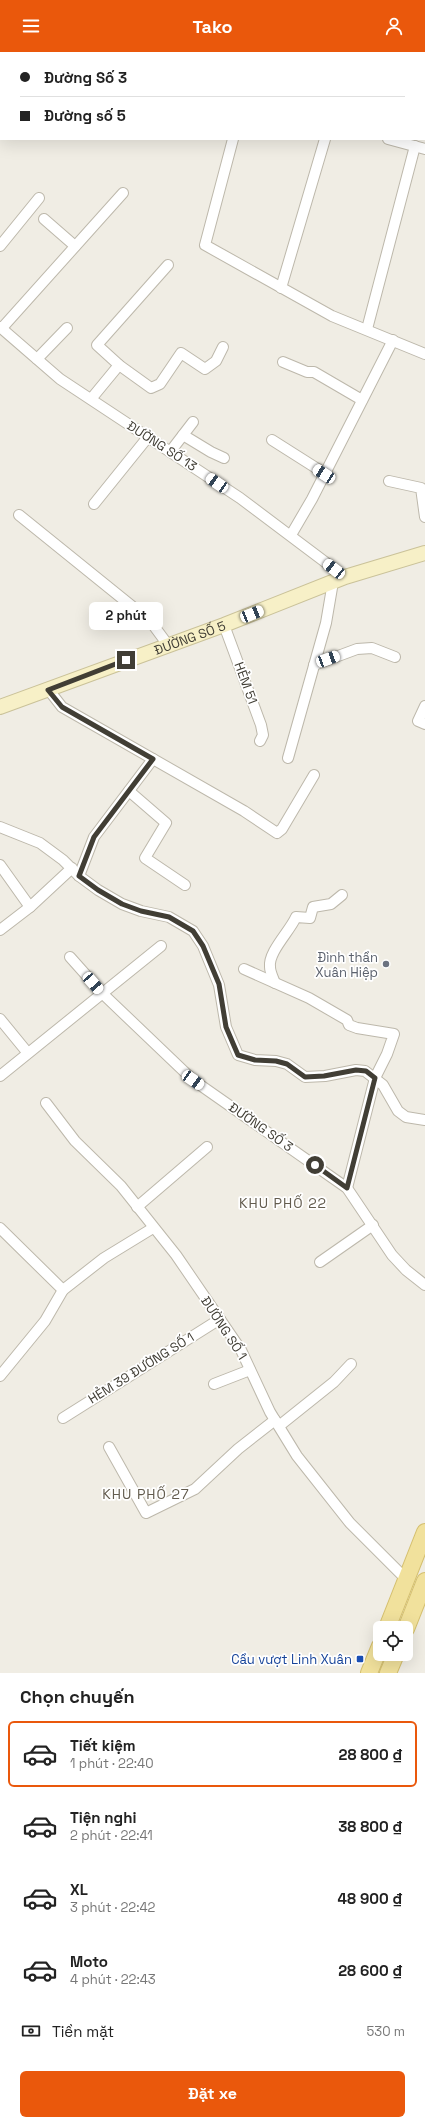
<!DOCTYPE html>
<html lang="vi">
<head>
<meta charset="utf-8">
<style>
  :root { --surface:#fff; --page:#f2f2f2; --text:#222; --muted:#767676; --line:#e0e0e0; --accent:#ea580c }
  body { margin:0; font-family:"Space Grotesk",sans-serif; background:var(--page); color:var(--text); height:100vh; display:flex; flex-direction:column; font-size:15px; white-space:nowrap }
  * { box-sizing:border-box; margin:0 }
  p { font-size:13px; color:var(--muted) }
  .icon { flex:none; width:22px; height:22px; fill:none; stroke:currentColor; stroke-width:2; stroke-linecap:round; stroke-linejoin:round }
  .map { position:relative; height:1621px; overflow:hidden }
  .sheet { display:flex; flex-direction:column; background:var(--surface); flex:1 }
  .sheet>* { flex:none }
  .banner { position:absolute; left:0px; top:0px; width:425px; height:88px; box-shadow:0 4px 16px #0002; display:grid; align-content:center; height:88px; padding:0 20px; background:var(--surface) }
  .fabs { position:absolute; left:373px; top:1569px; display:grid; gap:8px }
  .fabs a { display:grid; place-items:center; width:40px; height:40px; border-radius:6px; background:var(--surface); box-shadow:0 4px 16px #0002; font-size:20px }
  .end { position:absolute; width:18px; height:18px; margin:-9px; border:5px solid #413e35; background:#fff; box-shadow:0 0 0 2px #fff }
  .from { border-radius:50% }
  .bubble { position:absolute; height:28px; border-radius:6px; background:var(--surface); box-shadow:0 4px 16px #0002; font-size:13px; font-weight:700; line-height:28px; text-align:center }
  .car { position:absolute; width:12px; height:24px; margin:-12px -6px; border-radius:5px; box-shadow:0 0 3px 1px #0007; background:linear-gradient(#fff 24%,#345 0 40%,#fff 0 76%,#345 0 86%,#fff 0) }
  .banner b { display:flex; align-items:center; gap:14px; height:38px; font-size:15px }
  .banner b+b { border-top:1px solid var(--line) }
  .banner i { width:10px; height:10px; background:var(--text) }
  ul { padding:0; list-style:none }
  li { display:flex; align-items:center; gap:12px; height:66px; margin:0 8px 6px; padding:0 12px; border:2px solid transparent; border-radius:6px }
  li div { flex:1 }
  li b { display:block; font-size:15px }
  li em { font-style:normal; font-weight:700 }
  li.current { border-color:var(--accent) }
  li>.icon { width:36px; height:36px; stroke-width:1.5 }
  h2 { padding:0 20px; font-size:18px; line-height:48px }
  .pay { display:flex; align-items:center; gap:10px; height:44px; padding:0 20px; font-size:15px }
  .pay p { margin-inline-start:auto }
  .button { display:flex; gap:8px; margin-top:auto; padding:8px 20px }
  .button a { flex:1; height:46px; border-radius:6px; background:var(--accent); color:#fff; font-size:16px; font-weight:700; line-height:46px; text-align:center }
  header { display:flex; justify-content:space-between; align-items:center; height:52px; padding:0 20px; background:var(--accent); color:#fff; font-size:18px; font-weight:700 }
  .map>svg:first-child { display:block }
</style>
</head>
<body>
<header><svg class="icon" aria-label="menu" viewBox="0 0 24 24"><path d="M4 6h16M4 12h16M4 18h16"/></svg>Tako<svg class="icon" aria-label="person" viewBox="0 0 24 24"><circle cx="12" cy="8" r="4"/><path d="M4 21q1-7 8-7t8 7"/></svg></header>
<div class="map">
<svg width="425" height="1621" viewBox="0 0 425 1621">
  <rect width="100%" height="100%" fill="#f0ede4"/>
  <path fill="#c6e0b2" d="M276,0h149v49l-1,-48z"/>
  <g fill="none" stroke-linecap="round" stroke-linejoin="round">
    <g stroke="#bdb8ab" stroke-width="12">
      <g id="street">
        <path d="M233,87l-28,106 127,71 93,38"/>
        <path d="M388,87l37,10"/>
        <path d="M44,167l31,27"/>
        <path d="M0,194l39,-48"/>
        <path d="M168,213l-71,80 22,20 32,23 9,-4 21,-31 24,16 11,-8 7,-14"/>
        <path d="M281,236l44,-149"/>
        <path d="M0,275l60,52 180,119 105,79"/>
        <path d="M2,276l121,-135"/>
        <path d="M367,277l48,-183"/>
        <path d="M37,307l30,-31"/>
        <path d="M283,310l24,10h7l48,28"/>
        <path d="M91,347l28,-34"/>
        <path d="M183,383l28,17 13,6"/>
        <path d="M272,388l52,33"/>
        <path d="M170,400l23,-30"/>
        <path d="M389,429l32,7 4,29"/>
        <path d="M94,452l54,-67"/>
        <path d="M19,463l125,101 7,6 17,23"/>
        <path d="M291,483l21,-36 81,-159"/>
        <path d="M224,573l37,100 2,10 -3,6"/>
        <path d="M314,613l43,-16 15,-1 23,9"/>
        <path d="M48,637l14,18 182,104 33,22 5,-4 32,-54"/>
        <path d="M425,654l-7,15 7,3"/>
        <path d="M288,706l38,-135 7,-41"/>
        <path d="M129,739l37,32 -21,35 40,27"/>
        <path d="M0,775l40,16 23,17 16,16 19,14 24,14 19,7 28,6 24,14 10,15 16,39 7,42 12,28 17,5 21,1 11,3 18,13 20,-1 31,-6 9,1 18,14 15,26 8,6 19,3"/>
        <path d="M0,813l30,42"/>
        <path d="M79,824l15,-39 59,-78"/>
        <path d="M0,878l30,-23 42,-39"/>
        <path d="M70,905l33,37 90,86 154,108 45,67 14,15 19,15"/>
        <path d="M244,917l65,29 38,22 2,5 8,3 37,6 -7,20 -12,24 -28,110"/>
        <path d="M275,931c-2,-5 -5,-11 -5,-16 -2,-15 20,-36 26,-50l14,1 3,-11 18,-3 11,-9"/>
        <path d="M0,967l27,33"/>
        <path d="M0,1024l161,-130"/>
        <path d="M46,1051l29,38 46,45 55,69 65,95 29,62 27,44 53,67 56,56"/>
        <path d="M137,1155l70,-60"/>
        <path d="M0,1176l63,62"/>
        <path d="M320,1210l53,-37"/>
        <path d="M0,1324l45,-55 18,-31 41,-32 49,-30"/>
        <path d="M214,1332l36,-14"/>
        <path d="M63,1366l157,-99"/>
        <path d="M279,1374l55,-44 17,-18"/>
        <path d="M109,1395l37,66 49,-24 43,-40 37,-29"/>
      </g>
    </g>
    <g stroke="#cac299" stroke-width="16">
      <g id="secondary">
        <path id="s1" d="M0,655l224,-82 121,-48 80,-24"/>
      </g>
    </g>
    <g stroke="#d4bf6e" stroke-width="18">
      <g id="primary">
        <path d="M387,1576l38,-96"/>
        <path d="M406,1577l19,-48"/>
        <path d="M369,1621l11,-27"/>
        <path d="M388,1621l8,-19"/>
      </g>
    </g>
    <use href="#street" stroke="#fff" stroke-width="10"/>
    <use href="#secondary" stroke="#f7f0c7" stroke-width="14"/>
    <use href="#primary" stroke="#f1e19c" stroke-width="16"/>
  </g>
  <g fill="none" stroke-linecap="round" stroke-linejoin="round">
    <path stroke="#413e35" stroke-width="5" d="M126,608l-78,30 14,17 91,52 -59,78 -15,39 19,14 24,14 19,7 28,6 24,14 10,15 16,38 7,43 12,28 17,5 21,1 11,3 18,13 19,-1 32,-6 10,1 9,7 -28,110 -32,-23"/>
  </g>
  <circle fill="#6b7280" stroke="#fff" stroke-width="1.5" cx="386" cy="912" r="4"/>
  <rect fill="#1a4fb4" stroke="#fff" stroke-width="1.5" x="356" y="1603" width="8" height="8" rx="2"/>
  <g text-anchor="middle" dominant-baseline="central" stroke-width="3.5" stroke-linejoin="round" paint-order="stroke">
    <g font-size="13" fill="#413e35" stroke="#fff">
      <text transform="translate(162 394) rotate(33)">ĐƯỜNG SỐ 13</text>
      <text stroke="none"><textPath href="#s1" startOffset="202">ĐƯỜNG SỐ 5</textPath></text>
      <text transform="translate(246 631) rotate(70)">HẺM 51</text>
      <text transform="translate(261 1075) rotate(35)">ĐƯỜNG SỐ 3</text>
      <text transform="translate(224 1276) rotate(57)">ĐƯỜNG SỐ 1</text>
      <text transform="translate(141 1316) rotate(-32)">HẺM 39 ĐƯỜNG SỐ 1</text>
    </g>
    <g font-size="13" fill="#5b616d" stroke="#fff" text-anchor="end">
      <text x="378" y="905">Đình thần<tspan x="378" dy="15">Xuân Hiệp</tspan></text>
    </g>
    <g font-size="13" fill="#164399" stroke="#fff" text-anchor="end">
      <text x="352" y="1607">Cầu vượt Linh Xuân</text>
    </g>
    <g font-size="14" letter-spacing="1" fill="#635c4e" stroke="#fff">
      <text x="283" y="1151">KHU PHỐ 22</text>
      <text x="146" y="1442">KHU PHỐ 27</text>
    </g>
  </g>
</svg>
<div class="fabs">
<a><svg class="icon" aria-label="locate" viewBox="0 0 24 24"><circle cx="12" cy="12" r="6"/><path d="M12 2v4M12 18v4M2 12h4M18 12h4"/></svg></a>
</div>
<i class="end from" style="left:315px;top:1113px"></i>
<i class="end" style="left:126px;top:608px"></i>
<div class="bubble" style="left:89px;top:550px;width:74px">2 phút</div>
<i class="car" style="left:324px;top:422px;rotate:303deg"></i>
<i class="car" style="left:217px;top:431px;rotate:304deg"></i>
<i class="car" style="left:334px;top:517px;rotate:308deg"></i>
<i class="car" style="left:252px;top:562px;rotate:68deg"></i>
<i class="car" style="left:328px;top:607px;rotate:70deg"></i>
<i class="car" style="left:93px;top:931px;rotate:139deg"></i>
<i class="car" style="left:193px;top:1028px;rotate:125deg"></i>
<div class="banner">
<b><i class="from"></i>Đường Số 3</b>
<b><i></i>Đường số 5</b>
</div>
</div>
<section class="sheet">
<h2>Chọn chuyến</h2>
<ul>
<li class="current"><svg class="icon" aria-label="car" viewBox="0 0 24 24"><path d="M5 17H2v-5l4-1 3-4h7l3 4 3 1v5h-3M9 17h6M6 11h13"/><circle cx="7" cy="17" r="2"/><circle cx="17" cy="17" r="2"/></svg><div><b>Tiết kiệm</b><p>1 phút · 22:40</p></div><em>28 800 ₫</em></li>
<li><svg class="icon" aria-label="car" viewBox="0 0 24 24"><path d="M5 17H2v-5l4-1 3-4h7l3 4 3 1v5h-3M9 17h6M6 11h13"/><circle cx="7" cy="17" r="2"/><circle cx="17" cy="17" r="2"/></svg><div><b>Tiện nghi</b><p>2 phút · 22:41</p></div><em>38 800 ₫</em></li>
<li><svg class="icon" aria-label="car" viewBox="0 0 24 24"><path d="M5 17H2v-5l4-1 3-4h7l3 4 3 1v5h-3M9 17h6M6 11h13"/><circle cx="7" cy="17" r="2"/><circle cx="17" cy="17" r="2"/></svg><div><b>XL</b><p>3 phút · 22:42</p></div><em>48 900 ₫</em></li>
<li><svg class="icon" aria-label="car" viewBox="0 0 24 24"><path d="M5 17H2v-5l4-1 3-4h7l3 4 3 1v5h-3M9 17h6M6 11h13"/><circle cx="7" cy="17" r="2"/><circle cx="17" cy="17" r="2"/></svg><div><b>Moto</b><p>4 phút · 22:43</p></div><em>28 600 ₫</em></li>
</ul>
<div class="pay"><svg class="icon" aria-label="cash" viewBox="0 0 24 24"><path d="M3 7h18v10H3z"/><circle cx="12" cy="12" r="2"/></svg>Tiền mặt<p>530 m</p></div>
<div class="button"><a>Đặt xe</a></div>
</section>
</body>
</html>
